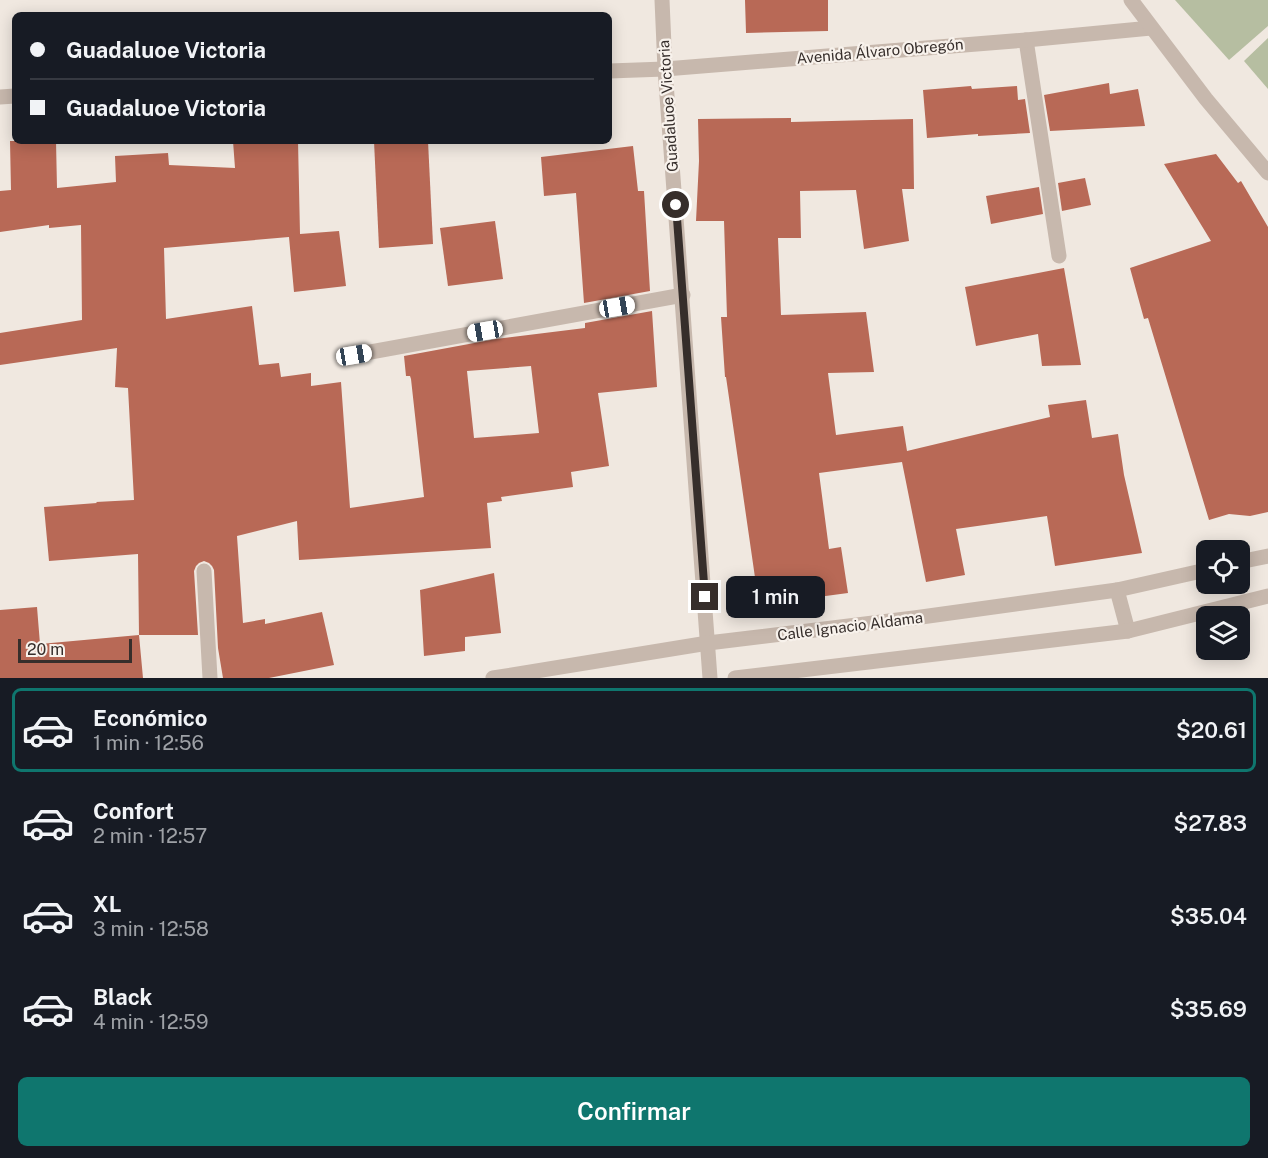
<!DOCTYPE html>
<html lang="es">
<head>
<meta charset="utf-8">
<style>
  :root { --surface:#171b24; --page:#242831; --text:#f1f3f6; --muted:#9ea1a6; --line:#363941; --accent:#0f766e }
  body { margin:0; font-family:"Public Sans",sans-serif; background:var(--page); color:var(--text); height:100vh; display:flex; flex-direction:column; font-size:22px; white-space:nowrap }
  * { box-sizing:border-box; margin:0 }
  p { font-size:20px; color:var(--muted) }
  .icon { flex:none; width:33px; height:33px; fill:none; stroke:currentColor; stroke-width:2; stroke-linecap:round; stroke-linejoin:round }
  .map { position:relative; height:678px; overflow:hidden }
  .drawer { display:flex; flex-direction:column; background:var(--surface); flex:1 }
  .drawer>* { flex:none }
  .hud { position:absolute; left:12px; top:12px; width:600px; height:132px; border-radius:9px; box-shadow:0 3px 15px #0003; display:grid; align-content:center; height:132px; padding:0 18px; background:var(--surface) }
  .buttons { position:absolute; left:1196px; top:540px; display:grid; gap:12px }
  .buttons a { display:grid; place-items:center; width:54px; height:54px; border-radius:9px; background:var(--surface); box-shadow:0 3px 15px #0003; font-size:30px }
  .scale { position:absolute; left:18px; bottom:15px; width:114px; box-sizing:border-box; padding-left:6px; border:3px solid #362e2b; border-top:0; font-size:16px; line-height:21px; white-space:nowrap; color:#362e2b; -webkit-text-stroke:4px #f8f2ec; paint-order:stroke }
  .end { position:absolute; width:27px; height:27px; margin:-14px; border:8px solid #362e2b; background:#fff; box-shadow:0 0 0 3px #fff }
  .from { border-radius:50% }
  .bubble { position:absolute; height:42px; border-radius:9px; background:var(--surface); box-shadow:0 3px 15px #0003; font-size:20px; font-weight:600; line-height:42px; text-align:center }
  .car { position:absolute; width:18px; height:36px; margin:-18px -9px; border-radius:8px; box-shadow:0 0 4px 2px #0007; background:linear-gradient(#fff 24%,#345 0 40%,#fff 0 76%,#345 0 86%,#fff 0) }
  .hud b { display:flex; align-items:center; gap:21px; height:57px; font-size:22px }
  .hud b+b { border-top:2px solid var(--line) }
  .hud i { width:15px; height:15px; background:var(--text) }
  ul { padding:10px 0 0; list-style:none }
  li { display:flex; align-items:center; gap:18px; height:84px; margin:0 12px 9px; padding:0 6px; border:3px solid transparent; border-radius:9px }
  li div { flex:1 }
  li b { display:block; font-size:22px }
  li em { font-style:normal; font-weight:600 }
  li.active { border-color:var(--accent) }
  li>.icon { width:54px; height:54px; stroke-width:1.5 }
  .action { display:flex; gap:12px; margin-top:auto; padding:12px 18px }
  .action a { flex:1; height:69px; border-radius:9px; background:var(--accent); color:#fff; font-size:24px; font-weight:600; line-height:69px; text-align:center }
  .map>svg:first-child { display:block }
</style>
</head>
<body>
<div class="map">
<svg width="1268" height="678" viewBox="0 0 1268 678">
  <rect width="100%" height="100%" fill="#f0e8e0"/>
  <g fill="#b6bea1">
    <path d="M1175,0h93v26l-39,34z"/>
    <path d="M1268,38v51l-24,-28z"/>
  </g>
  <g fill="#b86956" fill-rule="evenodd">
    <path d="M745,0h83v31l-82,2z"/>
    <path d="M1109,83l1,11 28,-5 7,37 -95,5 -6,-36z"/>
    <path d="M971,86l1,3 45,-3 1,14 7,-1 5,34 -52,3v-2l-51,4 -4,-48z"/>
    <path d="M791,118v4l122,-3 1,70h-12l7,52 -45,8 -8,-59 -56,1 1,47h-23l3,77 85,-3 8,60 -46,1 8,62 67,-9 4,25 143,-34 -2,-12 38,-5 6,38 26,-4 6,41 18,78 -87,13 -8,-50 -91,13 9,46 -39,7 -24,-120 -83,11 10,76 12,-2 7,46 -89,12 -33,-228h-1l-4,-60h6l-3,-96h-28l3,-60 -1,-42z"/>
    <path d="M10,141h46l1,47 59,-6 -1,-26 53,-3 1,12 66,3 -2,-27h65l2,93 39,-3 7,55 -52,6 -5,-55 -125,11 2,71 86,-13 7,59 20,-2 2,14 30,-4v13l30,-4 9,126 74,-11 -13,-118 -1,-3h-4l-2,-20 92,-17 89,-11v-5l67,-12 5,76 -59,6 11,73 -38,6 2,15 -72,10 1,4 -15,2 4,45 -192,12 -2,-39 -60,15 6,87 22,-4v5l57,-12 12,53 -65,13h-46l-5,-30 -4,-78 -2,-4 -3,-3 -5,-2 -5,2 -3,3 -2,5 4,64h-59l-1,-81 -89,7 -5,-54 53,-4 -1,-1 38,-2 -6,-112 -13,-1 2,-39 -117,17v-32l82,-13 -1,-95 -32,3v-3l-49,7v-41l11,-1zM531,366l8,67 -65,5 -7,-67z"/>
    <path d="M374,141h54l5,103 -54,4z"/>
    <path d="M633,146l5,45h6l6,100 -66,12 -8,-110 -32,3 -3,-39z"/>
    <path d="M1216,154l22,29 3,-2 27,46v285l-18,4 -21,-2 -20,6 -61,-202 -4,1 -14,-51 81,-27 -47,-77z"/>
    <path d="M1085,178l6,27 -29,6 -4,-28z"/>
    <path d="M1039,187l4,27 -52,10 -5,-28z"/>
    <path d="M495,221l8,58 -55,7 -8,-58z"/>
    <path d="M1064,268l17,97 -39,1 -4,-32 -62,12 -11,-59z"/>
    <path d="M494,573l7,60 -36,4v14l-41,5 -4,-66z"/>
    <path d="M37,607l3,37 99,-9 4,43h-143v-68z"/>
  </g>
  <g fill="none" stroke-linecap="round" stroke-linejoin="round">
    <g stroke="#c7b8ad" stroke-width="15">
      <path d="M662,0l3,69 45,609"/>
      <path d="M1026,40l33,216"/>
      <path d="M609,71l56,-2 361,-29 125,-12"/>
      <path d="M0,97l15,-1"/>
      <path d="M354,355l329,-60"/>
      <path d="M1239,562l29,-6"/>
      <path d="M204,571l6,107"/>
      <path d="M1117,590l11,41"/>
      <path d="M493,678l215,-35 206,-25 203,-28 89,-20"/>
      <path d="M735,678l393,-47 140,-35"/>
    </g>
    <path stroke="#c7b8ad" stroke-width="15" d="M1131,0l75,99 62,74"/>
  </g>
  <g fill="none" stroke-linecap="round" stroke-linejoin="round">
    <path stroke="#362e2b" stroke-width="8" d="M676,205l29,392"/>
  </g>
  <g text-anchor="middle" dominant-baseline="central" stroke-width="4.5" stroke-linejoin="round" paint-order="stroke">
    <g font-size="15" fill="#362e2b" stroke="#f8f2ec">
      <text transform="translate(880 51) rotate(-5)">Avenida Álvaro Obregón</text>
      <text transform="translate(668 106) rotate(-94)">Guadaluoe Victoria</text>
      <text transform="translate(850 626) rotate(-7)">Calle Ignacio Aldama</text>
    </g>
  </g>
</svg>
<div class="buttons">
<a><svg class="icon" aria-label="locate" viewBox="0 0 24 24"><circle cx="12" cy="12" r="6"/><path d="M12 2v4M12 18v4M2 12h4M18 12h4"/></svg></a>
<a><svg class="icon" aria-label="layers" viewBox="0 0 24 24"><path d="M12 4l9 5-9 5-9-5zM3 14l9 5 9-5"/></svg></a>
</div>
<div class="scale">20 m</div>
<i class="end from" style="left:676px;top:205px"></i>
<i class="end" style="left:705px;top:597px"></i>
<div class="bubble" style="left:726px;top:576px;width:99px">1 min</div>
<i class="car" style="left:617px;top:307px;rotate:80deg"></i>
<i class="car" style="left:485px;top:331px;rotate:260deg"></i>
<i class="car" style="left:354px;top:355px;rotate:80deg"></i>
<div class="hud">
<b><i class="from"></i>Guadaluoe Victoria</b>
<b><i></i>Guadaluoe Victoria</b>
</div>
</div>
<section class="drawer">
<ul>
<li class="active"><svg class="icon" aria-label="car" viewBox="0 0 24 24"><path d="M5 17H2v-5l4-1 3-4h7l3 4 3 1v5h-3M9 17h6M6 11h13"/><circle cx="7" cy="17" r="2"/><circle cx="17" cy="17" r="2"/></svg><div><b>Económico</b><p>1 min · 12:56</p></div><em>$20.61</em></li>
<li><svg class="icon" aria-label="car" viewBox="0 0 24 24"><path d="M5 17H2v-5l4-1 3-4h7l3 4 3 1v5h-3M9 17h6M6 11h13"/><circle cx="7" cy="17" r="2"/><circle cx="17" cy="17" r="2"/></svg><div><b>Confort</b><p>2 min · 12:57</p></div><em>$27.83</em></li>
<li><svg class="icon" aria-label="car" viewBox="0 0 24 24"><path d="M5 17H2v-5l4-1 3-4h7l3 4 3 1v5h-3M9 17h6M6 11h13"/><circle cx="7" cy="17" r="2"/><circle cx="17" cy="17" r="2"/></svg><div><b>XL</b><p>3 min · 12:58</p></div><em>$35.04</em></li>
<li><svg class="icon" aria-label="car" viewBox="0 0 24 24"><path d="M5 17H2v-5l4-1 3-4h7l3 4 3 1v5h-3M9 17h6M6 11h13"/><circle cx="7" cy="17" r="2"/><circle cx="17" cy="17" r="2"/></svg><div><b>Black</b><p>4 min · 12:59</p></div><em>$35.69</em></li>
</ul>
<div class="action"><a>Confirmar</a></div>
</section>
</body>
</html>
